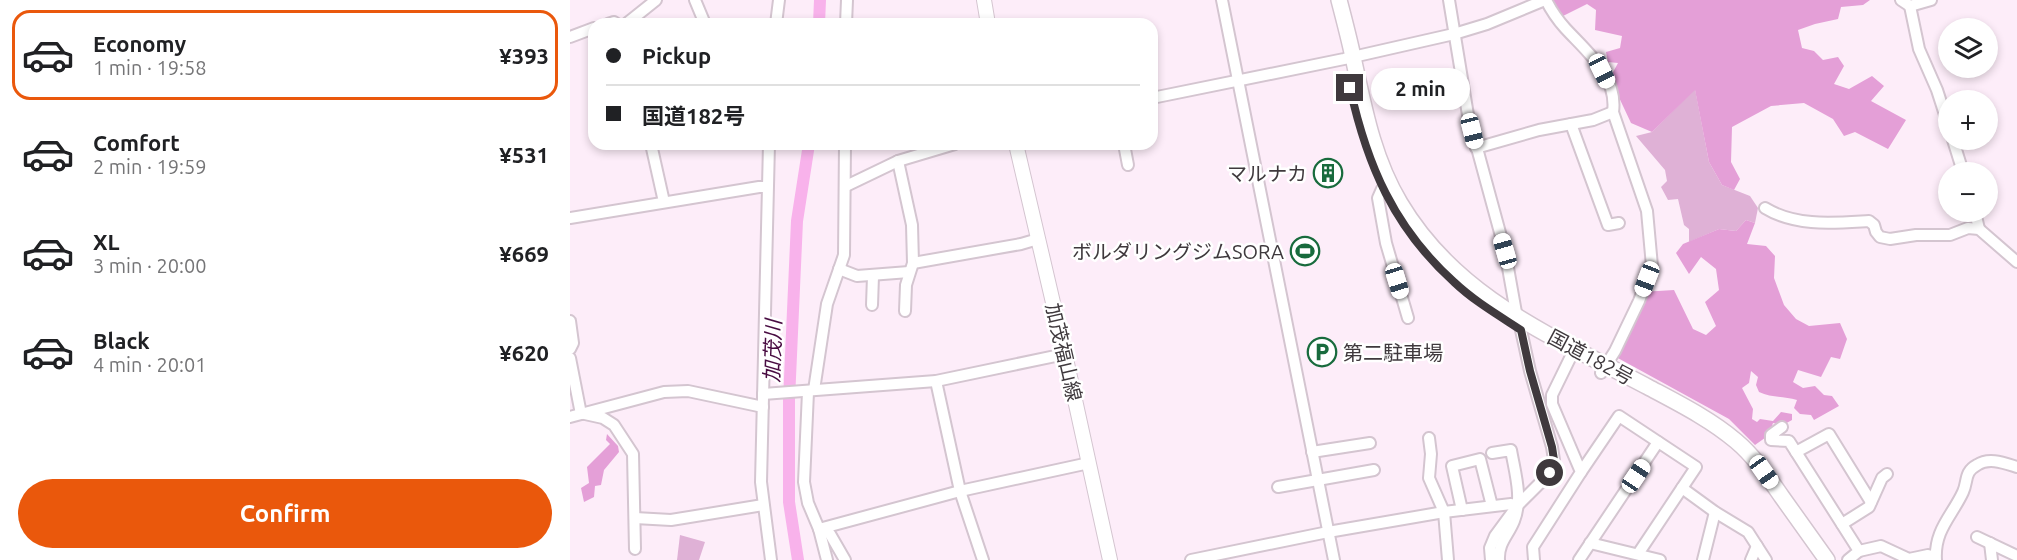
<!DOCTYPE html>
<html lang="en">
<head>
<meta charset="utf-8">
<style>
  :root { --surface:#fff; --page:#f6f6f6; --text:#202124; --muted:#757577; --line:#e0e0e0; --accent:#ea580c }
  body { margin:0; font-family:Ubuntu,"Noto Sans JP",sans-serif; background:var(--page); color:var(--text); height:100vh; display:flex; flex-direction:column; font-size:22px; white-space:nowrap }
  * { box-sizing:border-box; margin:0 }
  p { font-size:20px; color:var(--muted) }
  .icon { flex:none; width:33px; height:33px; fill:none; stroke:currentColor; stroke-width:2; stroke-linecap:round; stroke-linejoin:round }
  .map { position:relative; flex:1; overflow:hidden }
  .panel { display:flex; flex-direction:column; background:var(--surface); width:570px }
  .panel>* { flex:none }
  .banner { position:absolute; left:18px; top:18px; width:570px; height:132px; border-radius:18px; box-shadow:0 3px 9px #0003; display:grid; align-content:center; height:132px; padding:0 18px; background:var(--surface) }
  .controls { position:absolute; left:1368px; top:18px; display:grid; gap:12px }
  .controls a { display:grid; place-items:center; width:60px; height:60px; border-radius:50%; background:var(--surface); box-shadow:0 3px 9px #0003; font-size:30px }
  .end { position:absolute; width:27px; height:27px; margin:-14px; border:8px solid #3f393d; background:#fff; box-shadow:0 0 0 3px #fff }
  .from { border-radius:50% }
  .bubble { position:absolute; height:42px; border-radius:21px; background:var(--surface); box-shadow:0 3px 9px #0003; font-size:20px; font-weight:700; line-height:42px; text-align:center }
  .car { position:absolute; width:18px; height:36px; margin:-18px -9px; border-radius:8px; box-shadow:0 0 4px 2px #0007; background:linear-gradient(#fff 24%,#345 0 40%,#fff 0 76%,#345 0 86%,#fff 0) }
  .banner b { display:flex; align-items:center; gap:21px; height:57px; font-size:22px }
  .banner b+b { border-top:2px solid var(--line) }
  .banner i { width:15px; height:15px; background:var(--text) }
  ul { padding:10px 0 0; list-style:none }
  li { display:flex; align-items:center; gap:18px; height:90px; margin:0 12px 9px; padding:0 6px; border:3px solid transparent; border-radius:18px }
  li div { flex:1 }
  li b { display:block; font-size:22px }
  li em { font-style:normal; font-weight:700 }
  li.selected { border-color:var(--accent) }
  li>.icon { width:54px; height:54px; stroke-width:1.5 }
  .action { display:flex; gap:12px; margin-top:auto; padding:12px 18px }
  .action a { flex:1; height:69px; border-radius:36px; background:var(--accent); color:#fff; font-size:24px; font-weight:700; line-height:69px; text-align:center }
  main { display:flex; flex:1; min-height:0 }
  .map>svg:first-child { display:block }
</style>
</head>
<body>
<main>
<section class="panel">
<ul>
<li class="selected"><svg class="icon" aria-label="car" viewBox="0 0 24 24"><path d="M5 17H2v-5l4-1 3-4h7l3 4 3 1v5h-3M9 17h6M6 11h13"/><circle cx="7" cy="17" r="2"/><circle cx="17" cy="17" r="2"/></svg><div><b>Economy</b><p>1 min · 19:58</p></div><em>¥393</em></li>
<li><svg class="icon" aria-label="car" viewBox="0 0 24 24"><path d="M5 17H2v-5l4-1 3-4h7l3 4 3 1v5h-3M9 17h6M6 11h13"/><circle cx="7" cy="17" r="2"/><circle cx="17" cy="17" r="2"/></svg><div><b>Comfort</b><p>2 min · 19:59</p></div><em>¥531</em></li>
<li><svg class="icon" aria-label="car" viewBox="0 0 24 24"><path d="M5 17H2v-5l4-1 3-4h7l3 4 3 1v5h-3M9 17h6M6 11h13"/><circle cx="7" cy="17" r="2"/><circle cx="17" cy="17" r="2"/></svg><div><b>XL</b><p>3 min · 20:00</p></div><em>¥669</em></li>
<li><svg class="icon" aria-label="car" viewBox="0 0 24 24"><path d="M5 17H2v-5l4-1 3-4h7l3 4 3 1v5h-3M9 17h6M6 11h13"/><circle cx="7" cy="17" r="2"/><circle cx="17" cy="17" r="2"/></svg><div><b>Black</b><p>4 min · 20:01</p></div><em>¥620</em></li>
</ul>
<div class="action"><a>Confirm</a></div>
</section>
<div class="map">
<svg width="1447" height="560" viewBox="0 0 1447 560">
  <rect width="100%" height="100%" fill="#fdedf9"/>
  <g fill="#dfb1d6">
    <path d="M1125,89l14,73 13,23 28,11 8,12 -3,15 -9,-3 -10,11 -17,-2 -30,13v-13l-5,-4 -6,-26 -10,1 -7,-13 6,-6 -2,-11 -29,-34 16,-4z"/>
    <path d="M110,535l25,7 -6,18h-22z"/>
  </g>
  <g fill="#e49fd7">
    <path d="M979,0h321l-7,5 -22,2 -3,12 -23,5 -17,6 4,18 12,3 9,9 15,-3 6,9 -10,18 15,5 23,-13 12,10 -13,15 35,19 -18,29 -33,-17 -11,4 -11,-17 -29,-16 -33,3 -39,21 -1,35 9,17 -6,11 -12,-5 -13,-23 -14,-72 -43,42 -21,-9 -16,-34 -4,-13 7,-13 -10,-1 -2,-10 14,-4 2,-12 -27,-6 1,-20 -9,-6 -26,13z"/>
    <path d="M1176,220l9,3 -8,21 19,2 9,10 -1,22 10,27 12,14 13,7 31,-3 7,16 -7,20 -9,-2 -10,20 -23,-7 -5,12 10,6 12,-2 9,9 8,1 7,10 -25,14 -3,-5 -11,-1 -6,-6 3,-8c-13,-4 -26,-2 -38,-8l-3,-7 2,-8 -7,-6 -2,12 -7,5 11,21 -1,10 5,3 3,-3 13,2 8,-9 11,2v6l-9,5 -10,-2 -4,12 -14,10 -26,-26 -113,-62 26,-65 32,-2 19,39 13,6 10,-9 -11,-24 14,-12 -3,-21 -15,-12 -12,17 -13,-21 7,-9 36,-15 17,2z"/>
    <path d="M37,434l11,12 1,6 -15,18 -3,15 -6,1 -1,11 -10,5 -3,-14 8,-5 -2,-16 23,-23 -4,-4z"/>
  </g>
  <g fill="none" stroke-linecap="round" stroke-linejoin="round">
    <g stroke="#f8b2eb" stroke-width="12">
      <path d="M249,24l1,-24"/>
      <path d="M228,560l-9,-58v-102l8,-179 12,-77"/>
    </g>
    <g stroke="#d4c5d0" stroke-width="14">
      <g id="minor">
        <path d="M125,0l10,24"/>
        <path d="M652,0l112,560"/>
        <path d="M879,0l19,115 37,136 12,67 4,12 9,41 22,76 2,13 -4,13 -33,33 -22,30 -5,12 1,12"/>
        <path d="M976,0c5,10 11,19 19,28 21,23 53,48 48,84l34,99 5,55 -13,35 -24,50 -14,22"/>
        <path d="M1331,0l9,6 21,-6"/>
        <path d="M1340,6l9,43 18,41 11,34"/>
        <path d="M38,24l6,-2 3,2"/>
        <path d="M56,24l30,-24"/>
        <path d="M206,24l3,-24"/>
        <path d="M276,24l1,-24"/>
        <path d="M0,37l24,-9"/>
        <path d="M582,98l192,-39 110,-25 33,-10 58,-24"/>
        <path d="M1001,124l37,101 11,-2"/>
        <path d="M1383,140l10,32"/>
        <path d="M81,144l13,58"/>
        <path d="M199,144l-8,338 10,78"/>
        <path d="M554,144l4,21"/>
        <path d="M906,148l63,-18 54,-10 20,-8"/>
        <path d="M328,161l14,64 1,38 -7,22 -1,26"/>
        <path d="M276,186l52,-25 57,-17"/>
        <path d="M812,189l-4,9 8,45 22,75"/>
        <path d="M1195,208c31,19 69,15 104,13l5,4 2,7 4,5 10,2 26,-4h34l18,-7 11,1 38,33"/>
        <path d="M1405,212l4,17"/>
        <path d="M0,218l189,-31h8"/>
        <path d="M343,263l108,-19 17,-5"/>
        <path d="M269,269l18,7 52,-4"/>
        <path d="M302,305l1,-29"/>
        <path d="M0,321l3,22 -3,6"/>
        <path d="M0,358l11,56"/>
        <path d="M366,381l24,110 23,69"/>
        <path d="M244,390l13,-86 17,-49 1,-111"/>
        <path d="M238,392l-4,90 4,21 11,26 8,31"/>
        <path d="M193,394l173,-13 129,-27"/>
        <path d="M15,414l18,4 11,7 19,29 2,95"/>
        <path d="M0,417l94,-25 24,-1 75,16"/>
        <path d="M1212,427l-11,8v5l18,1 70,110 -11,9"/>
        <path d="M859,438l2,16 -2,24 15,34 4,48"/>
        <path d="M742,452l58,-9"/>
        <path d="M1226,452l33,-18 42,68"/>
        <path d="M922,453l19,-3c4,23 12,48 3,71 -6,15 -16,22 -15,39"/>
        <path d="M1011,472l38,-56 77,51 -58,87"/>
        <path d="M708,487l96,-17"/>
        <path d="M1112,488l33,24 33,20 18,28"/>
        <path d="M892,510l-10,-44 28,-7 12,47"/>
        <path d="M65,518l36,2 92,-15"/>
        <path d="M1272,524l27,-17 13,-29 5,-4"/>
        <path d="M249,529l141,-38 129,-28"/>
        <path d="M249,529l11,5 15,26"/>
        <path d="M1407,537l40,19"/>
        <path d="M1020,543l70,17"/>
        <path d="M1420,543l2,17"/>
        <path d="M1289,551l22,-5 28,13 19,-4 7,2"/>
        <path d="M621,560l137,-28 116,-20 67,-8 6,2"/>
        <path d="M964,560l-1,-13 48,-75 -29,-68v-9l23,-47"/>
        <path d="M1009,560l79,-118"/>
        <path d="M1133,560l12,-48"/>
        <path d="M1181,560l6,-14"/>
        <path d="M1366,560c-2,-30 16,-44 27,-68 5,-11 1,-20 14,-27 12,-8 27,-2 40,2"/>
      </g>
    </g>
    <g stroke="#d4c5d0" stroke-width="16">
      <g id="major">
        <path d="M414,0l4,24"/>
        <path d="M446,144l49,210 45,206"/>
      </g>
    </g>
    <g stroke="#d4c5d0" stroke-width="18">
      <path id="highway" d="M769,0c5,19 10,38 14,57 11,51 20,101 47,146 57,96 154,134 248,184 30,16 62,32 88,54 19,16 32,36 46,56 15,21 30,42 45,63"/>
    </g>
    <use href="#minor" stroke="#fff" stroke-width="10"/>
    <use href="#major" stroke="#fff" stroke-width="14"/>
    <use href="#highway" stroke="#fff" stroke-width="15"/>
  </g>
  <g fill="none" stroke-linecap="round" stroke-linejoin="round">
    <path stroke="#3f393d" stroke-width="8" d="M780,88c17,77 44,140 104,194 20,19 44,33 67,48l9,41 22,76 2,13 -4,13"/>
  </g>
  <defs>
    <g id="building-ring" transform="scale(1.5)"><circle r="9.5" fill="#fff" stroke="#186b3d" stroke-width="1.5"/><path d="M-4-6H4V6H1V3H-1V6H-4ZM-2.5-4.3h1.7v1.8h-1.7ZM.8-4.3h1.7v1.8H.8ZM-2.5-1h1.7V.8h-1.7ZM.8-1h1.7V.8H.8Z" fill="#186b3d"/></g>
    <g id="stadium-ring" transform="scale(1.5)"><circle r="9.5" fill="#fff" stroke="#186b3d" stroke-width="1.5"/><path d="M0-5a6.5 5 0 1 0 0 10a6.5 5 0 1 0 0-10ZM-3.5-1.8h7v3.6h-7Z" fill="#186b3d"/></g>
    <g id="parking-ring" transform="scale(1.5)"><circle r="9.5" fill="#fff" stroke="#186b3d" stroke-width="1.5"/><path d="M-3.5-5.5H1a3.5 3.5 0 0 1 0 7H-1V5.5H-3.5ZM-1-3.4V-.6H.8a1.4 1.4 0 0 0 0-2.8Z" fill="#186b3d"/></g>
  </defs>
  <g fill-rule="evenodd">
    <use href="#building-ring" x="758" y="173"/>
    <use href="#stadium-ring" x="735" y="251"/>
    <use href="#parking-ring" x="752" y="352"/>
  </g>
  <g text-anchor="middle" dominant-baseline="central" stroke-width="5" stroke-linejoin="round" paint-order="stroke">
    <g font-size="20" fill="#3f393d" stroke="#fff" text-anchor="end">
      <text x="737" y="173">マルナカ</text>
      <text x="714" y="251">ボルダリングジムSORA</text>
      <text x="773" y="352" text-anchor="start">第二駐車場</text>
    </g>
    <g font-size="20" fill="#3f393d" stroke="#fff">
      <text transform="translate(494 352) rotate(77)">加茂福山線</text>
      <text transform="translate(1021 357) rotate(28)">国道182号</text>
    </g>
    <g font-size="21" font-style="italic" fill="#480b41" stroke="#fff">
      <text transform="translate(202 351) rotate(-88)">加茂川</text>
    </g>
  </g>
</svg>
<div class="controls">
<a><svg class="icon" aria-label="layers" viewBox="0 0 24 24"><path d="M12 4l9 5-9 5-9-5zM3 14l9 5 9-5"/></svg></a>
<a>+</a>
<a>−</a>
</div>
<i class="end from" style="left:980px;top:473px"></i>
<i class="end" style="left:780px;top:88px"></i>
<div class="bubble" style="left:801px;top:68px;width:99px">2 min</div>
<i class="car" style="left:1032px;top:71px;rotate:154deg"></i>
<i class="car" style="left:902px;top:131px;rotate:166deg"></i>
<i class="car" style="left:935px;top:251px;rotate:344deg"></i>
<i class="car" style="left:1077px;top:279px;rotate:201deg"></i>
<i class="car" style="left:827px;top:281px;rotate:163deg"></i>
<i class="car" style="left:1194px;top:472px;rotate:145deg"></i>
<i class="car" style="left:1066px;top:476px;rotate:34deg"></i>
<div class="banner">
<b><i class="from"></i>Pickup</b>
<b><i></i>国道182号</b>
</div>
</div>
</main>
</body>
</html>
